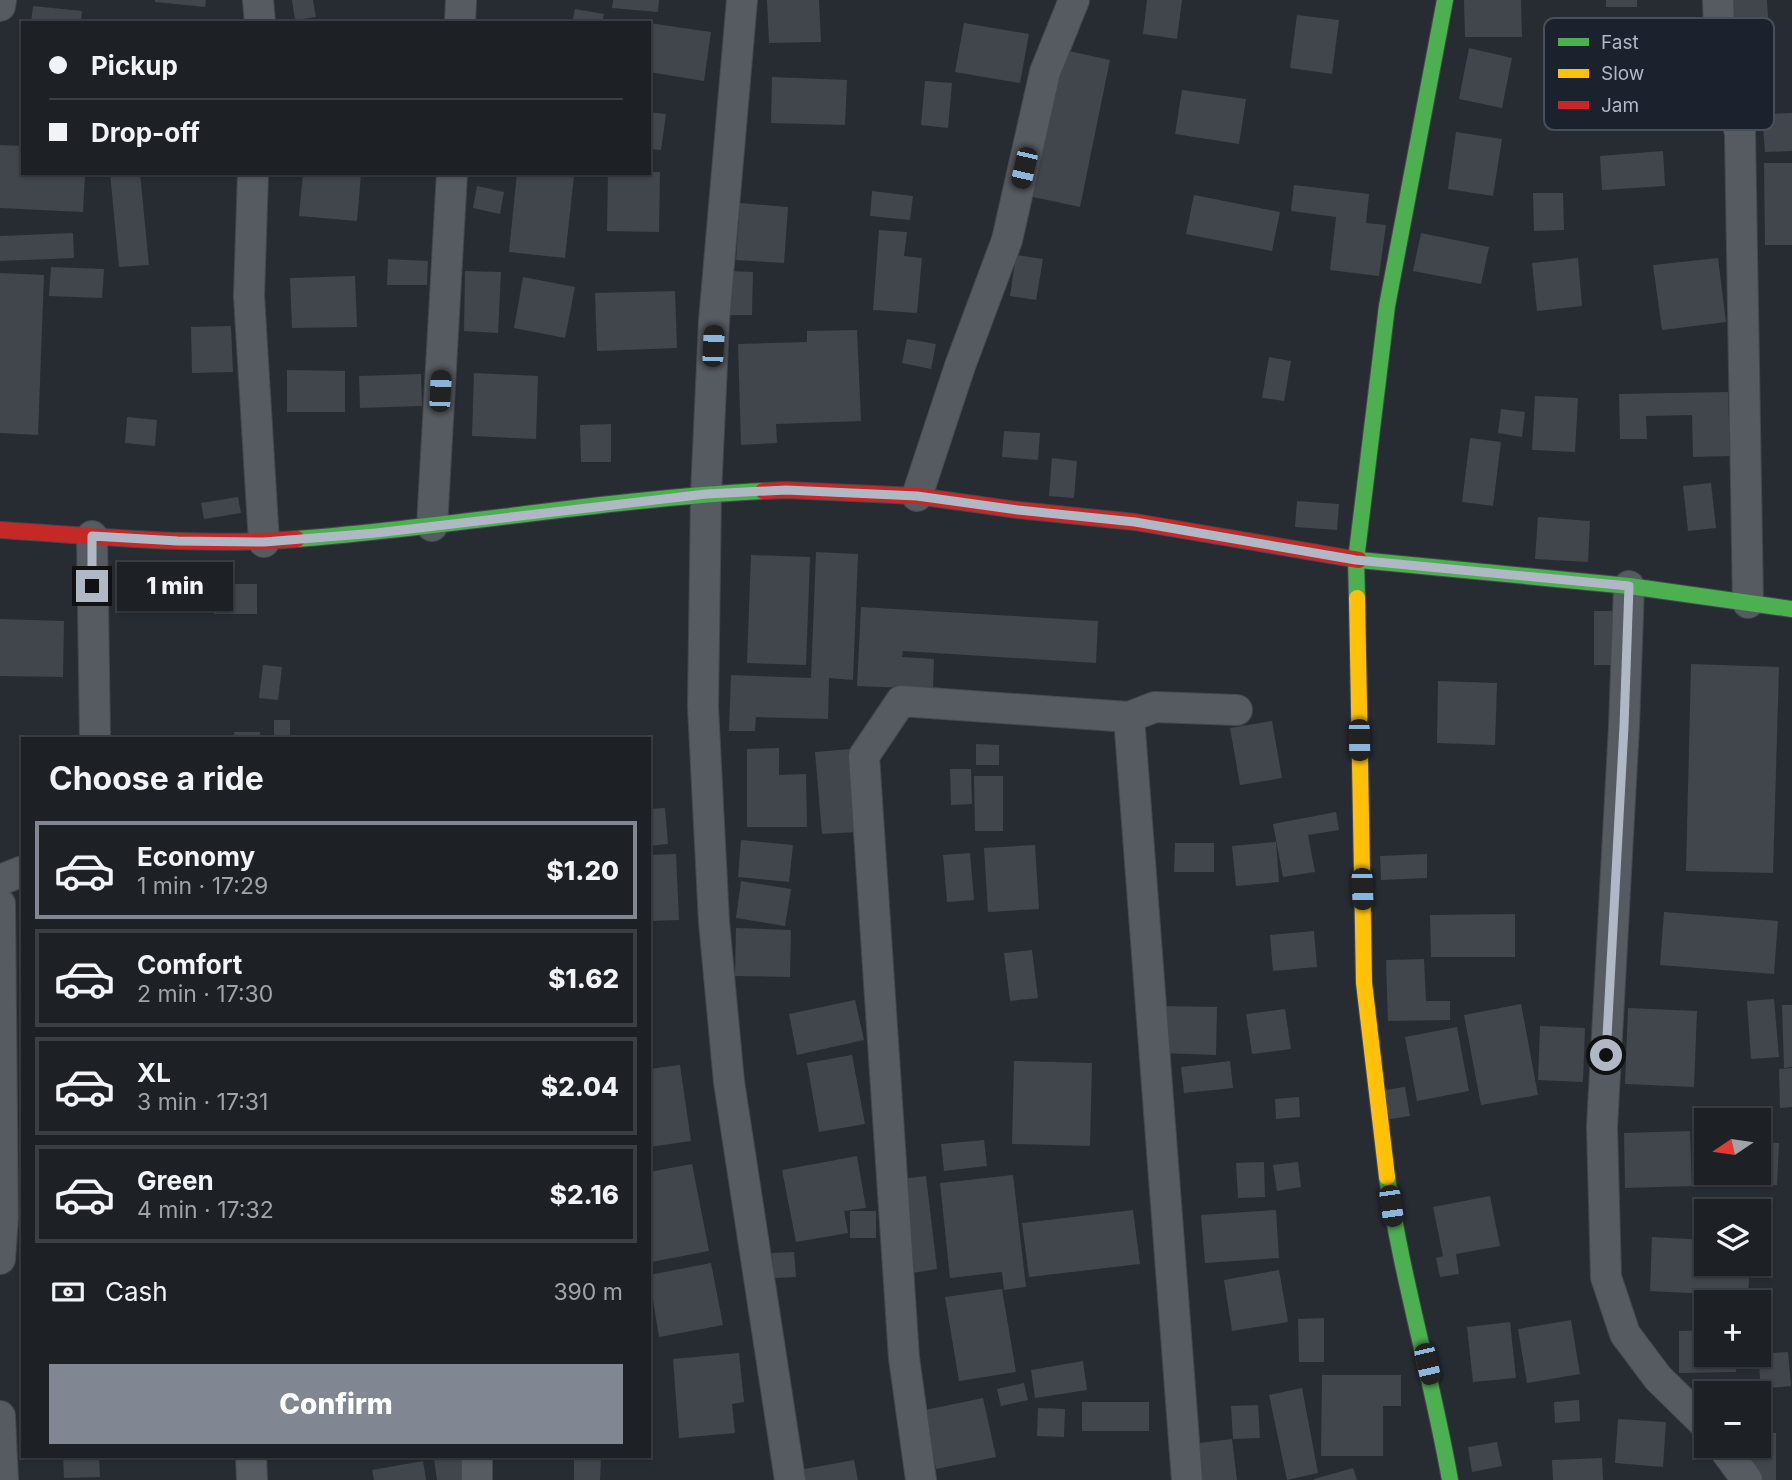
<!DOCTYPE html>
<html lang="en">
<head>
<meta charset="utf-8">
<style>
  :root { --surface:#1d2126; --page:#25292e; --text:#f1f3f6; --muted:#a0a3a7; --line:#3b3e43; --accent:#808792 }
  body { margin:0; font-family:Inter,sans-serif; background:var(--page); color:var(--text); height:100vh; display:flex; flex-direction:column; font-size:26px; white-space:nowrap }
  * { box-sizing:border-box; margin:0 }
  p { font-size:23px; color:var(--muted) }
  .icon { flex:none; width:38px; height:38px; fill:none; stroke:currentColor; stroke-width:2; stroke-linecap:round; stroke-linejoin:round }
  .map { position:relative; flex:1; overflow:hidden }
  .details { position:absolute; left:21px; top:737px; width:630px; height:721px; display:flex; flex-direction:column; background:var(--surface); border-radius:0px; box-shadow:0 2px 5px #0004,0 0 0 2px var(--line) }
  .details>* { flex:none }
  .banner { position:absolute; left:21px; top:21px; width:630px; height:154px; border-radius:0px; box-shadow:0 2px 5px #0004,0 0 0 2px var(--line); display:grid; align-content:center; height:154px; padding:0 28px; background:var(--surface) }
  .needle { width:46px; rotate:257deg }
  .tools { position:absolute; left:1694px; top:1108px; display:grid; gap:14px }
  .tools a { display:grid; place-items:center; width:77px; height:77px; border-radius:0px; background:var(--surface); box-shadow:0 2px 5px #0004,0 0 0 2px var(--line); font-size:35px }
  .end { position:absolute; width:32px; height:32px; margin:-16px; border:9px solid #b0b8c5; background:#111; box-shadow:0 0 0 4px #111 }
  .from { border-radius:50% }
  .bubble { position:absolute; height:49px; border-radius:0px; background:var(--surface); box-shadow:0 2px 5px #0004,0 0 0 2px var(--line); font-size:23px; font-weight:800; line-height:49px; text-align:center }
  .car { position:absolute; width:21px; height:42px; margin:-21px -10px; border-radius:9px; box-shadow:0 0 5px 2px #0007; background:linear-gradient(#222 24%,#8ab4d8 0 40%,#222 0 76%,#8ab4d8 0 86%,#222 0) }
  .banner b { display:flex; align-items:center; gap:24px; height:66px; font-size:26px }
  .banner b+b { border-top:2px solid var(--line) }
  .banner i { width:18px; height:18px; background:var(--text) }
  ul { padding:0; list-style:none }
  li { display:flex; align-items:center; gap:21px; height:98px; margin:0 14px 10px; padding:0 14px; border:4px solid var(--line); border-radius:0px }
  li div { flex:1 }
  li b { display:block; font-size:26px }
  li em { font-style:normal; font-weight:800 }
  li.active { border-color:var(--accent) }
  li>.icon { width:63px; height:63px; stroke-width:1.5 }
  h2 { padding:0 28px; font-size:32px; line-height:84px }
  .pay { display:flex; align-items:center; gap:18px; height:77px; padding:0 28px; font-size:26px }
  .pay p { margin-inline-start:auto }
  .action { display:flex; gap:14px; margin-top:auto; padding:14px 28px }
  .action a { flex:1; height:80px; border-radius:0px; background:var(--accent); color:#fff; font-size:28px; font-weight:800; line-height:80px; text-align:center }
  .map>svg:first-child { display:block }
</style>
</head>
<body>
<div class="map">
<svg width="1792" height="1480" viewBox="0 0 1792 1480">
  <rect width="100%" height="100%" fill="#272c33"/>
  <g fill="#41454c">
    <path d="M155,0h51l-1,7 -50,-5z"/>
    <path d="M292,0h21l3,17 -21,3z"/>
    <path d="M613,0h46l-1,12 -46,-4z"/>
    <path d="M767,0h52l2,42 -52,1z"/>
    <path d="M1147,0h35l-5,39 -34,-5z"/>
    <path d="M1464,0h57l1,37h-57z"/>
    <rect x="1606" y="0" width="31" height="7"/>
    <path d="M1725,0h42l2,37h-18l1,11h-25z"/>
    <path d="M33,6l49,5 -1,12h-50z"/>
    <path d="M575,9l29,5 -2,9h-30z"/>
    <path d="M1297,15l42,5 -7,54 -42,-6z"/>
    <path d="M649,23l62,9 -7,49 -55,-9z"/>
    <path d="M964,23l65,11 -9,49 -65,-11z"/>
    <path d="M1055,48l55,12 -30,147 -56,-12z"/>
    <path d="M1469,48l43,10 -10,50 -43,-9z"/>
    <path d="M772,77l75,3 -2,45 -74,-2z"/>
    <path d="M925,81l27,2 -4,45 -27,-3z"/>
    <path d="M1182,90l64,9 -7,45 -64,-10z"/>
    <path d="M649,112l17,2 -5,36 -12,-1z"/>
    <path d="M1792,113v38l-27,1 -3,-38z"/>
    <path d="M1456,132l46,7 -9,57 -45,-7z"/>
    <path d="M0,145l23,1v27h62l-2,39 -83,-4z"/>
    <path d="M1663,151l2,35 -63,4 -2,-34z"/>
    <path d="M1764,163h28v82h-27z"/>
    <path d="M649,172h11l-1,60 -52,-1 1,-58z"/>
    <path d="M110,173h30l9,92 -30,2z"/>
    <path d="M303,173l58,2 -4,46 -58,-5z"/>
    <path d="M517,173l57,3 -9,82 -56,-6z"/>
    <path d="M1294,185l75,9 -3,29 20,2 -7,51 -49,-6 6,-53 -45,-6z"/>
    <path d="M477,186l27,6 -4,22 -27,-6z"/>
    <path d="M872,191l41,5 -3,24 -40,-4z"/>
    <path d="M1533,193h30l1,37 -30,1z"/>
    <path d="M1194,195l86,17 -8,39 -86,-17z"/>
    <path d="M740,203l48,4 -4,56 -48,-3z"/>
    <path d="M879,230l28,2 -3,24 18,2 -5,55 -44,-3z"/>
    <path d="M73,233l1,25 -74,3v-25z"/>
    <path d="M1421,233l68,14 -8,37 -68,-13z"/>
    <path d="M1016,255l27,4 -7,41 -26,-4z"/>
    <path d="M1578,258l4,48 -45,5 -5,-48z"/>
    <path d="M1718,258l8,64 -64,8 -9,-65z"/>
    <path d="M388,259l40,2 -1,24h-40z"/>
    <path d="M51,267l53,2 -2,29 -53,-2z"/>
    <path d="M465,271l36,1 -3,61 -34,-2z"/>
    <path d="M728,271l25,1 -1,43h-23z"/>
    <path d="M0,273l44,2 -6,160 -38,-2z"/>
    <path d="M355,276l2,51 -65,1 -2,-50z"/>
    <path d="M523,277l52,10 -10,51 -51,-10z"/>
    <path d="M675,291l2,57 -80,3 -2,-58z"/>
    <path d="M231,326l2,46 -41,1 -1,-46z"/>
    <path d="M857,330l4,91 -85,3 1,19 -36,2 -3,-101 69,-2v-11z"/>
    <path d="M907,339l29,5 -5,25 -29,-6z"/>
    <path d="M1269,357l22,4 -7,40 -22,-3z"/>
    <path d="M287,370l58,1v41h-58z"/>
    <path d="M474,373l64,3 -2,63 -64,-3z"/>
    <path d="M421,374l1,32 -62,2 -1,-32z"/>
    <path d="M1728,392l2,64 -37,1 -1,-42 -46,1 1,23h-27l-1,-45z"/>
    <path d="M1535,396l43,2 -3,54 -43,-2z"/>
    <path d="M1501,409l24,3 -3,25 -24,-4z"/>
    <path d="M127,417l30,3 -2,26 -30,-3z"/>
    <path d="M611,424v38h-30l-1,-37z"/>
    <path d="M1004,431l36,2 -2,27 -36,-3z"/>
    <path d="M1470,438l31,4 -8,64 -31,-4z"/>
    <path d="M1052,458l25,3 -3,37 -25,-2z"/>
    <path d="M1711,483l5,45 -28,3 -5,-45z"/>
    <path d="M238,497l3,16 -37,6 -3,-16z"/>
    <path d="M1297,501l42,3 -2,26 -42,-3z"/>
    <path d="M1538,517l52,4 -2,41 -53,-3z"/>
    <path d="M816,552l42,2 -5,126 -24,-2 -1,41 -72,-2 -1,14h-26l2,-56 80,3z"/>
    <path d="M751,555l59,2 -4,108 -59,-2z"/>
    <path d="M215,584h42v30h-43z"/>
    <path d="M861,607l237,14 -2,42 -193,-12 -1,6 32,2 -1,30 -76,-3z"/>
    <rect x="1594" y="611" width="27" height="54"/>
    <path d="M0,619l64,2 -1,56 -63,-1z"/>
    <path d="M1691,664l88,3 -6,206 -87,-2z"/>
    <path d="M263,665l19,2 -4,33 -19,-2z"/>
    <path d="M1438,681l59,2 -2,62 -58,-2z"/>
    <rect x="274" y="720" width="16" height="18"/>
    <path d="M1272,721l10,57 -42,7 -10,-57z"/>
    <path d="M234,732h26v6h-25z"/>
    <path d="M976,744l23,1v20h-23z"/>
    <path d="M779,748v27l27,-1 1,53h-60v-78z"/>
    <path d="M851,749l6,83 -35,2 -7,-82z"/>
    <path d="M950,769h21l1,35 -21,1z"/>
    <path d="M974,776h29v55h-28z"/>
    <path d="M665,808l3,36 -19,2v-37z"/>
    <path d="M1336,812l3,18 -31,5 7,37 -32,5 -10,-53z"/>
    <path d="M741,840l52,5 -4,37 -51,-5z"/>
    <path d="M1276,842l3,40 -43,4 -4,-40z"/>
    <path d="M1175,843h39v29h-40z"/>
    <path d="M1035,845l4,64 -51,3 -4,-64z"/>
    <path d="M970,853l4,47 -27,2 -4,-47z"/>
    <path d="M676,854l3,66 -30,1v-66z"/>
    <path d="M1427,854v24l-46,2 -1,-24z"/>
    <path d="M741,881l50,8 -6,37 -49,-8z"/>
    <path d="M1664,912l114,9 -4,53 -114,-9z"/>
    <path d="M1515,914v43h-84l-1,-42z"/>
    <path d="M736,928l55,2 -1,47 -55,-1z"/>
    <path d="M1314,931l3,36 -44,4 -3,-36z"/>
    <path d="M1032,950l6,48 -28,3 -6,-48z"/>
    <path d="M1424,959l2,42h24v19l-62,1 -2,-61z"/>
    <path d="M1774,999l5,58 -28,2 -4,-58z"/>
    <path d="M855,1000l9,40 -67,15 -8,-41z"/>
    <path d="M1521,1004l17,91 -57,10 -17,-90z"/>
    <path d="M1782,1005h10v62l-8,1z"/>
    <path d="M1161,1006l56,1 -1,48 -56,-2z"/>
    <path d="M1628,1008l69,3 -3,76 -69,-3z"/>
    <path d="M1285,1009l6,40 -39,5 -6,-40z"/>
    <path d="M1540,1026l45,2 -2,54 -45,-2z"/>
    <path d="M1457,1027l12,64 -52,10 -12,-64z"/>
    <path d="M852,1055l13,69 -46,8 -12,-69z"/>
    <path d="M1014,1061l78,2 -2,83 -78,-2z"/>
    <path d="M1230,1061l3,27 -49,5 -3,-26z"/>
    <path d="M680,1065l11,76 -42,6v-78z"/>
    <path d="M1792,1068v39l-12,1 -1,-39z"/>
    <path d="M1405,1087l5,29 -26,4 -5,-29z"/>
    <path d="M1299,1097l1,20 -24,2 -1,-20z"/>
    <path d="M1690,1131l2,55 -67,2 -1,-55z"/>
    <path d="M984,1140l3,26 -43,5 -3,-27z"/>
    <path d="M1759,1142l20,1 -2,42 -25,-1 1,-12h6z"/>
    <path d="M857,1156l9,52 -22,3 4,22 -52,9 -14,-72z"/>
    <path d="M1264,1162l1,35 -27,1 -2,-35z"/>
    <path d="M1298,1162l3,25 -24,4 -4,-26z"/>
    <path d="M692,1164l17,87 -58,11 -2,-90z"/>
    <path d="M1013,1175l13,112 -22,3 -2,-18 -52,6 -10,-95z"/>
    <path d="M926,1176l11,93 -25,4 -12,-94z"/>
    <path d="M1490,1196l10,50 -44,8 3,20 -19,3 -4,-19 7,-2 -10,-49z"/>
    <path d="M1737,1206v5h-31v19l-13,1 -1,-23z"/>
    <path d="M1133,1210l7,54 -111,13 -7,-54z"/>
    <path d="M1276,1210l3,48 -74,5 -4,-48z"/>
    <rect x="850" y="1211" width="26" height="27"/>
    <path d="M1652,1237l54,3v24h44l-2,32 -98,-5z"/>
    <path d="M794,1252l2,25 -23,1 -1,-25z"/>
    <path d="M711,1263l12,62 -64,12 -10,-62z"/>
    <path d="M1279,1270l9,52 -56,9 -8,-51z"/>
    <path d="M1002,1289l14,83 -57,9 -14,-84z"/>
    <path d="M1324,1318v44h-25l-1,-43z"/>
    <path d="M1571,1320l9,54 -53,9 -9,-54z"/>
    <path d="M1510,1322l6,56 -43,4 -6,-55z"/>
    <path d="M1706,1330v24h30v18l-57,1v-42z"/>
    <path d="M1788,1352l3,34 -30,3 -3,-35z"/>
    <path d="M739,1353l5,49 -12,2 3,29 -56,5 -6,-79z"/>
    <path d="M1083,1361l4,29 -52,8 -4,-28z"/>
    <path d="M1322,1375h79v31h-18v50h-62z"/>
    <path d="M1024,1383l4,17 -27,6 -4,-17z"/>
    <path d="M1302,1388l16,85 -31,7 -18,-85z"/>
    <path d="M983,1398l13,59 -60,12 -11,-59z"/>
    <path d="M1579,1400l1,21 -25,2 -1,-21z"/>
    <rect x="1082" y="1402" width="67" height="29"/>
    <path d="M1258,1405l2,33 -27,1 -2,-33z"/>
    <path d="M1038,1408l27,1 -1,28 -27,-1z"/>
    <path d="M1618,1419l48,3 -3,45 -48,-4z"/>
    <path d="M1759,1433h17v47h-30v-34h13z"/>
    <path d="M1232,1439l5,41h-41l-4,-36z"/>
    <path d="M1497,1442l5,24 -30,6 -4,-25z"/>
    <path d="M63,1456h36l1,21 -36,1z"/>
    <path d="M458,1456h6l3,24h-30l-3,-21z"/>
    <path d="M1602,1458l1,22h-50l-1,-20z"/>
    <path d="M574,1460h27l-1,20h-26z"/>
    <path d="M854,1460l4,20h-57l-2,-10z"/>
    <path d="M423,1461l3,19h-52l-2,-10z"/>
    <path d="M1353,1468l4,12h-43v-1z"/>
  </g>
  <g fill="none" stroke-linecap="round" stroke-linejoin="round">
    <g stroke="#44484e" stroke-width="32">
      <g id="street">
        <path d="M258,0l2,23"/>
        <path d="M742,0l-28,321 -8,173 -3,213 11,215 15,160 61,398"/>
        <path d="M1718,0l2,61 20,72 8,470"/>
        <path d="M0,6l1,-6"/>
        <path d="M460,23l1,-23"/>
        <path d="M253,173l-4,123 15,246"/>
        <path d="M917,496l43,-130 47,-126 38,-168 29,-72"/>
        <path d="M432,526l20,-353"/>
        <path d="M92,536l3,202"/>
        <path d="M1629,586l-5,140 -22,401 4,150 19,57 33,44 48,47"/>
        <path d="M1129,717l58,763"/>
        <path d="M0,880l23,-9"/>
        <path d="M0,904l3,314 -3,41"/>
        <path d="M0,1416l3,64"/>
        <path d="M1722,1446l25,34"/>
        <path d="M251,1456l1,24"/>
        <path d="M477,1456v24"/>
        <path d="M921,1480l-17,-122 -40,-602 37,-55 228,16 26,-10 82,3"/>
      </g>
    </g>
    <g stroke="#44484e" stroke-width="18">
      <g id="fast">
        <path d="M297,539c156,-12 310,-40 466,-48"/>
        <path d="M1359,560l270,26 163,23"/>
        <path d="M1357,598l-1,-38 31,-254 58,-306"/>
        <path d="M1387,1177c15,102 45,201 63,303"/>
      </g>
    </g>
    <g stroke="#44484e" stroke-width="18">
      <path id="slow" d="M1357,598l7,385 23,194"/>
    </g>
    <g stroke="#44484e" stroke-width="18">
      <g id="jam">
        <path d="M763,491l23,-1 131,6 101,14 117,12 224,38"/>
        <path d="M0,530c99,6 199,17 297,9"/>
      </g>
    </g>
    <use href="#street" stroke="#565a61" stroke-width="30"/>
    <use href="#fast" stroke="#4caf50" stroke-width="16"/>
    <use href="#slow" stroke="#ffc107" stroke-width="16"/>
    <use href="#jam" stroke="#c62828" stroke-width="16"/>
  </g>
  <g fill="none" stroke-linecap="round" stroke-linejoin="round">
    <path stroke="#b0b8c5" stroke-width="9" d="M92,586v-50l86,5 86,1 112,-9 330,-39 80,-4 131,6 101,14 117,12 221,38 273,26 -5,140 -18,329"/>
  </g>
  <rect x="1544" y="18" width="230" height="112" rx="10" fill="#1b222d" stroke="#484f5b" stroke-width="2"/>
  <rect x="1558" y="38" width="31" height="8" fill="#4caf50"/>
  <rect x="1558" y="69" width="31" height="9" fill="#ffc107"/>
  <rect x="1558" y="101" width="31" height="8" fill="#c62828"/>
  <g font-size="19" fill="#b0b8c5">
    <text x="1601" y="49">Fast</text>
    <text x="1601" y="80">Slow</text>
    <text x="1601" y="112">Jam</text>
  </g>
</svg>
<div class="tools">
<a><svg class="needle" viewBox="-14 -14 28 28"><path d="M0-13l5 13h-10z" fill="#e53935"/><path d="M0 13l5-13h-10z" fill="#a0a3a7"/></svg></a>
<a><svg class="icon" aria-label="layers" viewBox="0 0 24 24"><path d="M12 4l9 5-9 5-9-5zM3 14l9 5 9-5"/></svg></a>
<a>+</a>
<a>−</a>
</div>
<i class="end from" style="left:1606px;top:1055px"></i>
<i class="end" style="left:92px;top:586px"></i>
<div class="bubble" style="left:117px;top:562px;width:116px">1 min</div>
<i class="car" style="left:1024px;top:168px;rotate:193deg"></i>
<i class="car" style="left:713px;top:346px;rotate:3deg"></i>
<i class="car" style="left:440px;top:391px;rotate:3deg"></i>
<i class="car" style="left:1359px;top:740px;rotate:179deg"></i>
<i class="car" style="left:1362px;top:889px;rotate:178deg"></i>
<i class="car" style="left:1391px;top:1206px;rotate:172deg"></i>
<i class="car" style="left:1427px;top:1364px;rotate:167deg"></i>
<div class="banner">
<b><i class="from"></i>Pickup</b>
<b><i></i>Drop-off</b>
</div>
<section class="details">
<h2>Choose a ride</h2>
<ul>
<li class="active"><svg class="icon" aria-label="car" viewBox="0 0 24 24"><path d="M5 17H2v-5l4-1 3-4h7l3 4 3 1v5h-3M9 17h6M6 11h13"/><circle cx="7" cy="17" r="2"/><circle cx="17" cy="17" r="2"/></svg><div><b>Economy</b><p>1 min · 17:29</p></div><em>$1.20</em></li>
<li><svg class="icon" aria-label="car" viewBox="0 0 24 24"><path d="M5 17H2v-5l4-1 3-4h7l3 4 3 1v5h-3M9 17h6M6 11h13"/><circle cx="7" cy="17" r="2"/><circle cx="17" cy="17" r="2"/></svg><div><b>Comfort</b><p>2 min · 17:30</p></div><em>$1.62</em></li>
<li><svg class="icon" aria-label="car" viewBox="0 0 24 24"><path d="M5 17H2v-5l4-1 3-4h7l3 4 3 1v5h-3M9 17h6M6 11h13"/><circle cx="7" cy="17" r="2"/><circle cx="17" cy="17" r="2"/></svg><div><b>XL</b><p>3 min · 17:31</p></div><em>$2.04</em></li>
<li><svg class="icon" aria-label="car" viewBox="0 0 24 24"><path d="M5 17H2v-5l4-1 3-4h7l3 4 3 1v5h-3M9 17h6M6 11h13"/><circle cx="7" cy="17" r="2"/><circle cx="17" cy="17" r="2"/></svg><div><b>Green</b><p>4 min · 17:32</p></div><em>$2.16</em></li>
</ul>
<div class="pay"><svg class="icon" aria-label="cash" viewBox="0 0 24 24"><path d="M3 7h18v10H3z"/><circle cx="12" cy="12" r="2"/></svg>Cash<p>390 m</p></div>
<div class="action"><a>Confirm</a></div>
</section>
</div>
</body>
</html>
